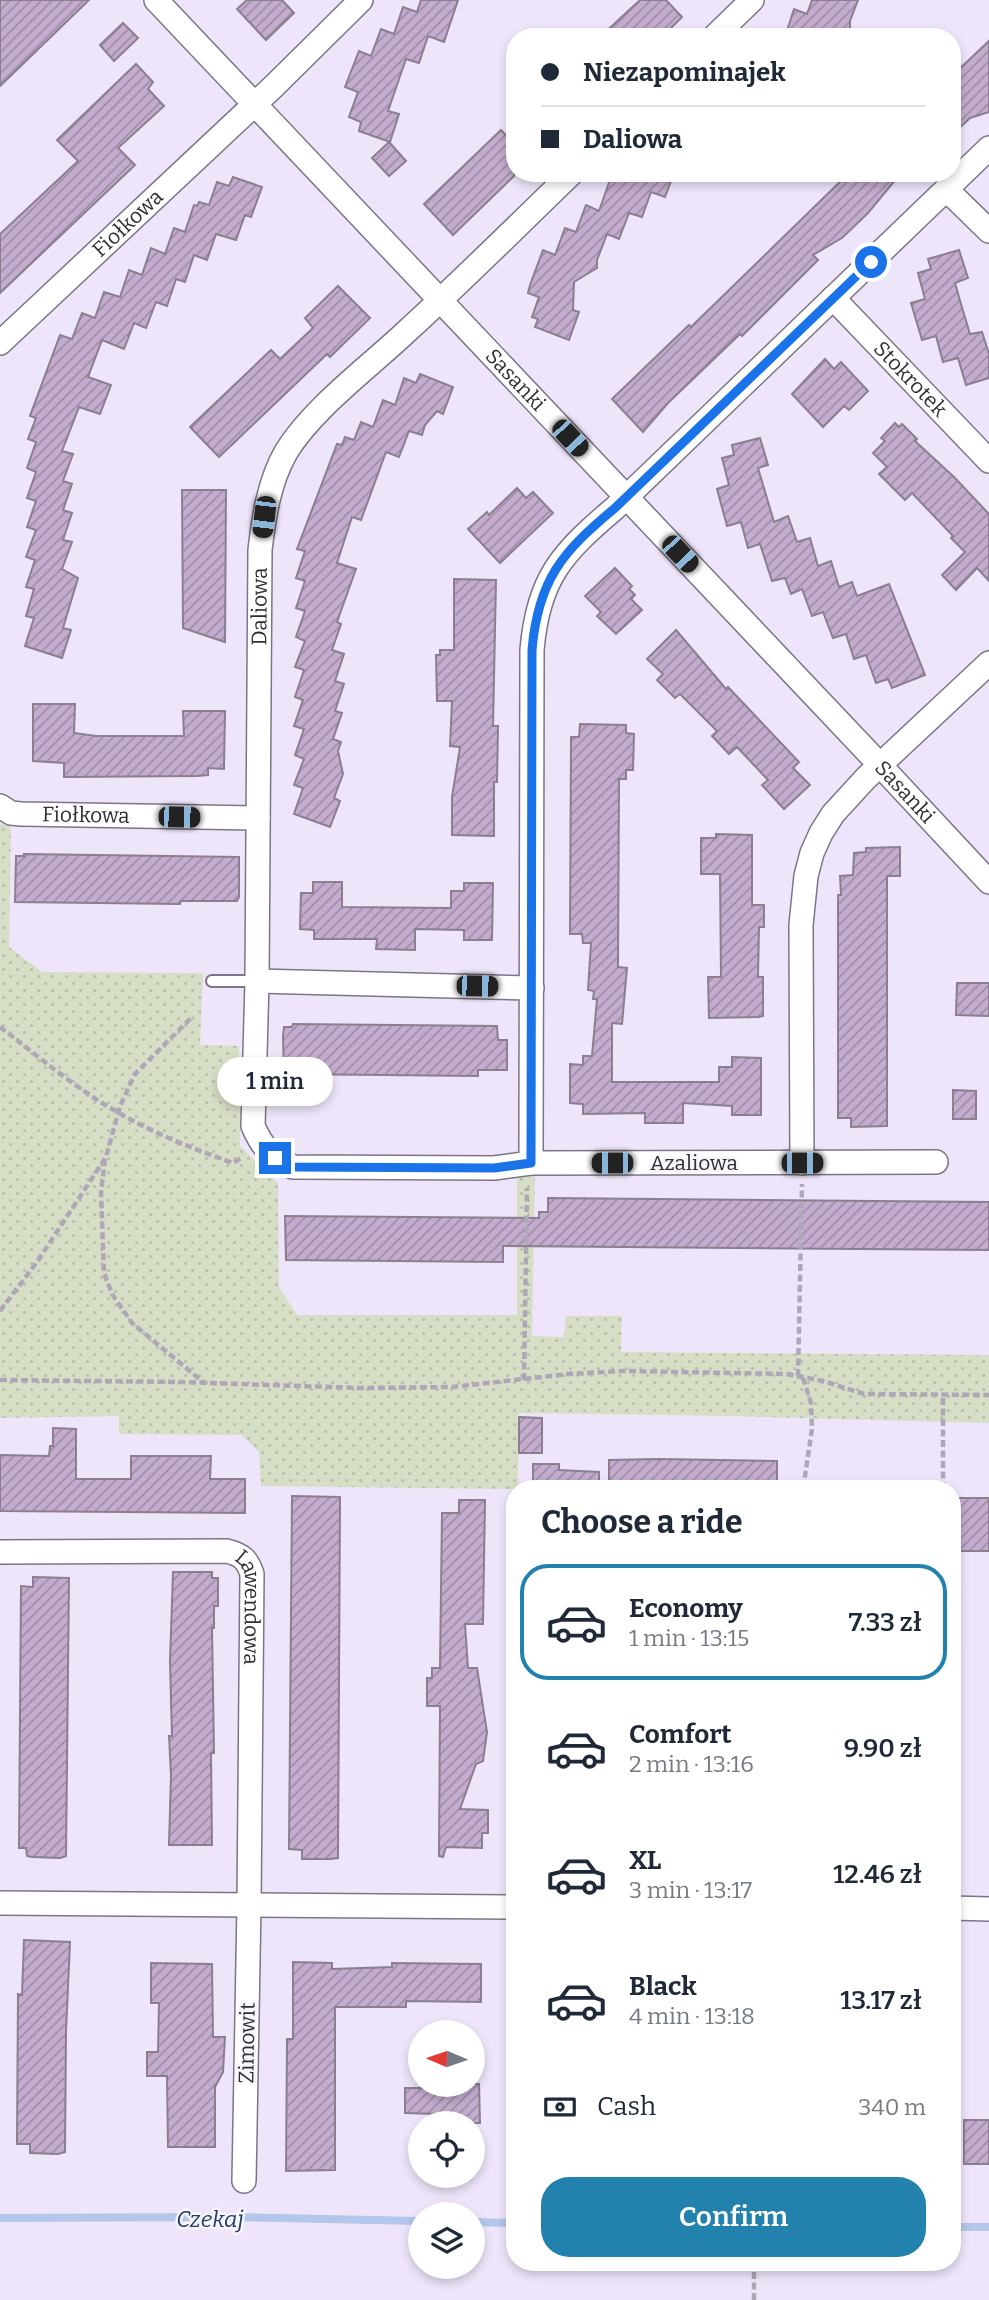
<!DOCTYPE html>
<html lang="en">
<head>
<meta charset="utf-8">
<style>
  :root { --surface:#fff; --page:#f6f6f7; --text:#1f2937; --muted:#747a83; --line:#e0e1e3; --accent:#2281ad }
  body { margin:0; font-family:Bitter,serif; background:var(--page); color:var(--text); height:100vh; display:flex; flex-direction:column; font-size:26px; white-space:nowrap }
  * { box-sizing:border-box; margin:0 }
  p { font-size:23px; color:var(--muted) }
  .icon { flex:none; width:38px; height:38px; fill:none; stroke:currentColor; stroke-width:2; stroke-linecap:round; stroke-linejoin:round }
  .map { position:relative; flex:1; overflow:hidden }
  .sheet { position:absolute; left:506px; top:1480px; width:455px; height:791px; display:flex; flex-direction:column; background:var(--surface); border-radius:28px; box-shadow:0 4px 10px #0003 }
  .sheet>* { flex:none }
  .hud { position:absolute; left:506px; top:28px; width:455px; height:154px; border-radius:28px; box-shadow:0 4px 10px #0003; display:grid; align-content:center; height:154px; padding:0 35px; background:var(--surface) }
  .needle { width:46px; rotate:272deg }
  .controls { position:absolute; left:408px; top:2020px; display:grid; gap:14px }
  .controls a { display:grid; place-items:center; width:77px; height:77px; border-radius:50%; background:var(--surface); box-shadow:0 4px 10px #0003; font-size:35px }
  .end { position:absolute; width:32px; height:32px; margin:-16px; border:9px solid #1a73e8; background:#fff; box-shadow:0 0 0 4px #fff }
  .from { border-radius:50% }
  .bubble { position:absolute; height:49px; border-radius:24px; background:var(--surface); box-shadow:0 4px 10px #0003; font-size:23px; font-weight:600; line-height:49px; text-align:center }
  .car { position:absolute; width:21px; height:42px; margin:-21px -10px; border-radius:9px; box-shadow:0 0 5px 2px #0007; background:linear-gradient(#222 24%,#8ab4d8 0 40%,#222 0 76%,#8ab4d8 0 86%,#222 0) }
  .hud b { display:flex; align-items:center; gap:24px; height:66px; font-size:26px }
  .hud b+b { border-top:2px solid var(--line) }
  .hud i { width:18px; height:18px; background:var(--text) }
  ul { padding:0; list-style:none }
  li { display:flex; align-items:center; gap:21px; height:116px; margin:0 14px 10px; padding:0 21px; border:4px solid transparent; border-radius:28px }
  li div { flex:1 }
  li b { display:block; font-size:26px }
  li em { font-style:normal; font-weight:600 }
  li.current { border-color:var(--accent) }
  li>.icon { width:63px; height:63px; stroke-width:1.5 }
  h2 { padding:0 35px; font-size:32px; line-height:84px }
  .pay { display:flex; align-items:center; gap:18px; height:77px; padding:0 35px; font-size:26px }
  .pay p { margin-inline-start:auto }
  .action { display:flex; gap:14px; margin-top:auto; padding:14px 35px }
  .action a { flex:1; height:80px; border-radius:28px; background:var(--accent); color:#fff; font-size:28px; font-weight:600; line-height:80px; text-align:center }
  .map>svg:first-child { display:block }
</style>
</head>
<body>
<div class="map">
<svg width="989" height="2300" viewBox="0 0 989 2300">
  <defs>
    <pattern id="grass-dots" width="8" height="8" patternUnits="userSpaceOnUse" patternTransform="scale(1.75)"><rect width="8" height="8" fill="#d7dec6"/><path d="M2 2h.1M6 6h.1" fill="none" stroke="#b9bfab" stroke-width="1.8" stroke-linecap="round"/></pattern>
    <pattern id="building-hatch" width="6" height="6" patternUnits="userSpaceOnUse" patternTransform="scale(1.75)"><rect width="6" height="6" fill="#c4acce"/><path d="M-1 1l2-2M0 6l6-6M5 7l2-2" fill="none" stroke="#a08ca8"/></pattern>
  </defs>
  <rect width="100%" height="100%" fill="#eee5fa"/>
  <path fill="url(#grass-dots)" d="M0,824l11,2 -2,121 33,25 161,1 -3,72 39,1 1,100 38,37 1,104 18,28h220v-140h18l-3,161 32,1 2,-21h56l-1,36 368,3v68l-261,-7 -209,-3 -1,76h-4l-253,-3 -2,-34 -17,-17 -123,-1v-18l-119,2z"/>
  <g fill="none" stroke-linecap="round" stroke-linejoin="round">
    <g stroke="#b2c7e9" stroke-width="8">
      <path d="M0,2218l227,-1 193,4"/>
      <path d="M472,2222l42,1"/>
      <path d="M952,2227h37"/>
    </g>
  </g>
  <g fill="url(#building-hatch)" stroke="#8a7e8f" stroke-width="2">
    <path d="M0,0h89l-89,86z"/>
    <path d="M247,0h35l12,13 -28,27 -29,-31z"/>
    <path d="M421,0h37l-14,42 -16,-6 -9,27 -13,-4 -18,52 11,3 -9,28 -31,-11 2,-9 -12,-5 9,-25 -13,-5 14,-36 12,5 10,-27 13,5 9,-27 14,5z"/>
    <path d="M640,0h26l16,17 -20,20h-62z"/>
    <path d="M812,0h46l-8,21v16h-65l9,-28 13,5z"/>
    <path d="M123,23l15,15 -24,23 -14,-16z"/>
    <path d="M989,41v71l-19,6 -18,17v-59z"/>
    <path d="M136,64l17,18 -5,7 16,17 -46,42 17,17 -135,128v-59l78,-73 -21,-21z"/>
    <path d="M501,130l13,14v32l-61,59 -29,-31z"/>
    <path d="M389,142l17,19 -17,15 -17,-18z"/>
    <path d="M608,173h66l-9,24 -14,-5 -9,25 -13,-4 -10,26 -12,-5 -10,26v8l-23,14 -1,28 6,2 -10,28 -34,-13 3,-8 -6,-2 7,-20 -11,-4 2,-8 13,-35 12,5 10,-27 11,4 10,-27 13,6 12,-34 -3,-1z"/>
    <path d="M849,173h52l-33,40 -26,25 -29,17 5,5 -76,76 -2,-2 -72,69 -25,29 -31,-33 77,-74 2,2z"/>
    <path d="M233,177l29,10 -11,30 -6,-2 -9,25 -20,-6 -9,26 -13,-5 -9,27 -9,-3 -9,27 -11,-4 -10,26 -12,-5 -10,26 -22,-9 -14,37 23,8 -11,29 -21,-7 -17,44 11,3 -10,27 9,3 -9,26 9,3 -9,27 9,2 -10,27 16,9 -15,50 8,2 -9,28 -37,-12 9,-28 -8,-2 8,-27 -8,-2 9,-27 -9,-3 10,-27 -9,-3 9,-26 -9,-3 9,-26 -9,-4 9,-26 -8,-3 8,-21 -6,-2 30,-81 12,4 10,-26 13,5 9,-26 16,5 9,-27 13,5 9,-27 14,6 9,-26 11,4 9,-27 3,1 2,-4 10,3 8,-23 12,4z"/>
    <path d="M959,250l9,28 -13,5 6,21 9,30 12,-2 7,22v24l-23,7 -8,-27 -15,4 -7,-26 -14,4 -11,-37 14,-4 -7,-26 13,-4 -3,-10z"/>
    <path d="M338,286l32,32 -40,39 -3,-3 -108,103 -29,-30 81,-77 9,9 33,-31 -8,-10z"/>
    <path d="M825,359l9,10 7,-7 27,29 -19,19 -5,-4 -21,21 -31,-33z"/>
    <path d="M420,374l33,13 -10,27 -6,-3 -12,14 -3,10 -13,-4 -10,26 -13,-5 -25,68 -9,-3 -15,46 19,6 -19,53 4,2 -9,26 12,4 -9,27 9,3 -9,27 7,2 -9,26 8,3 -3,9 5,23 -9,24 6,3 -10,26 -36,-13 9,-26 -9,-3 10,-26 -9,-4 9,-26 -10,-3 9,-26 -8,-3 9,-27 -9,-3 10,-26 -9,-4 9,-26 -9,-3 9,-27 -9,-3 9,-27 -8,-2 40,-105 5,1 3,-8 9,3 7,-18 12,5 10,-27 12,5 9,-27 12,5z"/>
    <path d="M895,423l4,4 3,-3 15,15 -2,2 39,36 35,37v67l-12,-13 -21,22 -14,-15 23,-23 -14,-14 2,-2 -41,-43 -7,7 -26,-26 8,-7 -14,-14 12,-12 -4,-3z"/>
    <path d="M760,438l8,27 -10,3 16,54 14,-6 9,26 13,-4 8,28 13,-5 8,26 13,-5 5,14 32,-12 36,91 -33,13 -4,-9 -12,4 -10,-28 -12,4 -8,-25 -13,4 -10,-26 -11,4 -10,-27 -11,5 -6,-16 -13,3 -12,-37 -12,4 -7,-26 -14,4 -10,-37 12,-4 -7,-27 12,-3 -2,-10z"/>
    <path d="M517,488l9,10 7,-6 20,21 -53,50 -32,-34 19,-17 2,3z"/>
    <path d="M182,490h44l-1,152 -42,-14z"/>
    <path d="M615,568l17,18 -3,3 6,6 -4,4 11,11 -26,24 -19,-18 4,-4 -16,-16z"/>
    <path d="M454,579l42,1 -3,146h5l-1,56h-3v54l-42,-1v-38l8,-50 -10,-1 2,-45h-15l-1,-46h4v-5h14z"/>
    <path d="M676,630l50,59 2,-2 71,75 -6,6 17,17 -26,24 -22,-24 6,-5 -31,-33 -8,7 -17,-18 5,-5 -37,-37 -5,4 -18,-18 6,-6 -16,-15z"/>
    <path d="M33,704h42l-1,29 22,3h88l-1,-25h42l-1,58 -16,-1v7l-11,1 -133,1v-14l-31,-2z"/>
    <path d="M580,724l46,1v8l8,1 -1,36h-7v9h-7l-1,188 9,1 -5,56 -10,-1v59h107v-15h13v-10l29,1v57h-29v-9l-49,-3v20h-38v-10l-62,1v-10l-13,-1v-39l13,1v-9h9l5,-57h-4l1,-8 -6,-1 3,-47h-8l-1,-9h-12l1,-197h8z"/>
    <path d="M716,834l36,1v70h12v22h-5l-1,50h5v39l-4,1 -50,1 -1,-41h13l-1,-103h-19v-36h15z"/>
    <path d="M900,847v29h-13v250l-36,1v-9h-13v-223h3l-1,-19 13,-1 1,-22 12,-1v-4z"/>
    <path d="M24,854l215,3v40l-2,4h-56l-1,3 -165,-2 1,-46h8z"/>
    <path d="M313,882h29v25l109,1v-17h13v-8h29l-1,57h-28v-10l-49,-1v21l-39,-1 1,-10h-63v-9l-14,-1 1,-36h12z"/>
    <path d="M957,983h32v33l-33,-1z"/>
    <path d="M293,1024l204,2 1,14h9v30h-29v6l-194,-2 -1,-38 1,-9h8z"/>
    <path d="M953,1090l23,1v28h-23z"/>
    <path d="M548,1198l441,4v48l-486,-4v16l-217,-2 -1,-44 254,2v-6h9z"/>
    <path d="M519,1417l23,1v35h-23z"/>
    <path d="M53,1428l23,1v50h55v-23h80l-1,23h35v34l-245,-2v-56l49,1 1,-10h3z"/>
    <path d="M659,1459l118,2v28h-168v-29z"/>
    <path d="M533,1464h26v6l40,2v17h-66z"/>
    <path d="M292,1496l48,1 -2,361 -8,1h-28v-9l-13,-1z"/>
    <path d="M956,1498h33v53h-34z"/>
    <path d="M459,1500h26l-2,124h-18l3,44h9l10,64 -4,29 -7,3 -16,45 28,1v23h-6v15l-36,-1 -3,10 -4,-1 1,-150h-13v-28h5v-10h8l2,-155h17z"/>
    <path d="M173,1572h39v6h6v28h-4v22h-2l2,125h-3l1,92h-43l2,-70 -2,-39h3l-2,-74z"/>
    <path d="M33,1577l36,1 -3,278 -6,2 -28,-1 -5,-1 -1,-8h-7l2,-262 12,1z"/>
    <path d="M24,1940l46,2 -4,90 -1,120 -7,2 -28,-1v-9h-13l1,-150 4,1z"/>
    <path d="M293,1962l39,1v6l60,-2v-4l89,1v38l-75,-1v6h-71v163l-49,1 1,-132h6z"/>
    <path d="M151,1963l61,1 1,73h12l-2,35 -8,15v60h-47l-1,-71h-20v-24h11l1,-49h-8z"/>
    <path d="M438,2084h41l1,39h-42v-9l-33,-1v-25h33z"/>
    <rect x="964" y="2120" width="25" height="44"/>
  </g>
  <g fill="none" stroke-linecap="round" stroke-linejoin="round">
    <g stroke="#7c7587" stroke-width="14">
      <path id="service" d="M212,981h45"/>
    </g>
    <g stroke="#7c7587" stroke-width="26">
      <g id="minor">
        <path id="s1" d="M156,0l723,764 110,118"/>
        <path d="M714,37l38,-37"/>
        <path d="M947,190l42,41"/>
        <path id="s2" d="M833,298l156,163"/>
        <path id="s3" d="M0,343l273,-256 88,-87"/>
        <path id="s4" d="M0,806l11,7 10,1 237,4"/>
        <path d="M257,981l275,7"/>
        <path d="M936,1162l-405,1 1,-513c6,-72 30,-97 83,-142l374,-360"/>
        <path id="s5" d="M531,1163l-37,5 -201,-1c-22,-11 -30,-18 -40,-41l4,-145 3,-431c4,-34 9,-68 26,-98 26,-43 83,-85 120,-120 57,-52 111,-106 166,-159"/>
        <path d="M802,1163l-1,-238 5,-49 6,-23 9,-20 12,-19 33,-36 123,-115"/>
        <path id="s6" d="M0,1552l227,-1c15,4 20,8 25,23l-3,331 -5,276"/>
        <path d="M0,1903l514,4"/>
        <path d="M952,1908l37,1"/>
      </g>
    </g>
    <g stroke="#aea7b8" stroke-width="4.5" stroke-dasharray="7 3.5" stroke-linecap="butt">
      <path d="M0,1027c38,29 76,62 119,86 36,21 75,36 114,50l10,-6"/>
      <path d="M105,1159l-4,34 3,80 8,21 20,29 71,59"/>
      <path d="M0,1311l37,-49 69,-105 14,-51 15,-32 58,-58"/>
      <path d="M798,1376l4,-192"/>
      <path d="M803,1378l8,25 1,26 -9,60"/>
      <path d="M0,1380l181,2 178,6 93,-1 117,-13 54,-3 164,3 36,7 41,13 125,1"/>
      <path d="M524,1380l3,-192"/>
      <path d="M943,1489v-95"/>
      <path d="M754,2300v-37"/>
    </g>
    <use href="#service" stroke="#fff" stroke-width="10"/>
    <use href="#minor" stroke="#fff" stroke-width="23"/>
  </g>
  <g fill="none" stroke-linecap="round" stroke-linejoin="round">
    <path stroke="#1a73e8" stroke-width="9" d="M275,1158l18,9 201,1 37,-5 1,-513c6,-70 30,-98 83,-142l256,-246"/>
  </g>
  <g text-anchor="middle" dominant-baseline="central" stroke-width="5" stroke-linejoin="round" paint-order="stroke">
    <g font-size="21" fill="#312d35" stroke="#f8f5fd">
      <text stroke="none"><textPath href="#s3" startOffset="175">Fiołkowa</textPath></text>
      <text stroke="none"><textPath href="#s2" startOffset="112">Stokrotek</textPath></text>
      <text stroke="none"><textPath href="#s1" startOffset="523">Sasanki</textPath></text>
      <text stroke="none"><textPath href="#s5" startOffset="817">Daliowa</textPath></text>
      <text stroke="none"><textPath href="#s1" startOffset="1090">Sasanki</textPath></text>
      <text stroke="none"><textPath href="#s4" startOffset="88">Fiołkowa</textPath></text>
      <text x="694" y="1163">Azaliowa</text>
      <text stroke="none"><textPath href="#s6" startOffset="296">Lawendowa</textPath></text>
      <text transform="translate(247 2043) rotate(-89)">Zimowit</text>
    </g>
    <g font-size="23" font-style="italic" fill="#243e6b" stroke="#f8f5fd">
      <text x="210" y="2219">Czekaj</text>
    </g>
  </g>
</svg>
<div class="controls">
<a><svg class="needle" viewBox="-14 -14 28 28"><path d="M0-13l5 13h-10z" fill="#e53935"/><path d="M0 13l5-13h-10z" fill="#747a83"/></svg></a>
<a><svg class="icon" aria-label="locate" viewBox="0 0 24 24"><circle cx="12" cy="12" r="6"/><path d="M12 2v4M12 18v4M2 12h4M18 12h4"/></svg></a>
<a><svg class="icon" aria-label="layers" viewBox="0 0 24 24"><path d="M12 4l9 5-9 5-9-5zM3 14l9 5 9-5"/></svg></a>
</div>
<i class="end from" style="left:871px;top:262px"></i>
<i class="end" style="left:275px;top:1158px"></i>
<div class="bubble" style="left:217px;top:1057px;width:116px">1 min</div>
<i class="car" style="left:570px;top:438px;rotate:137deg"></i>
<i class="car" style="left:264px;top:517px;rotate:187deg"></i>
<i class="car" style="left:680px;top:554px;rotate:137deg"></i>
<i class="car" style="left:179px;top:817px;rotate:91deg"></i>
<i class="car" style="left:477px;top:986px;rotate:91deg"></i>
<i class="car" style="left:612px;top:1163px;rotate:270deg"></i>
<i class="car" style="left:802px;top:1163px;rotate:90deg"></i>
<div class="hud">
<b><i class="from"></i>Niezapominajek</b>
<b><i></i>Daliowa</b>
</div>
<section class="sheet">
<h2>Choose a ride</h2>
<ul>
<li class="current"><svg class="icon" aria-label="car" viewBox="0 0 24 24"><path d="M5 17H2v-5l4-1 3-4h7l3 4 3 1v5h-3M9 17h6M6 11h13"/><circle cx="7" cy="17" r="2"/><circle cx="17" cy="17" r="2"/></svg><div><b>Economy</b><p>1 min · 13:15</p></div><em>7.33 zł</em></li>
<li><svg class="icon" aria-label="car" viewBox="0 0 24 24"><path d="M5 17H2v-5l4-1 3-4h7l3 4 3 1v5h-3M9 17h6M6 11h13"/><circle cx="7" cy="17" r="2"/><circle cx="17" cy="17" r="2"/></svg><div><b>Comfort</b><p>2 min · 13:16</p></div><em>9.90 zł</em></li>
<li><svg class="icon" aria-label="car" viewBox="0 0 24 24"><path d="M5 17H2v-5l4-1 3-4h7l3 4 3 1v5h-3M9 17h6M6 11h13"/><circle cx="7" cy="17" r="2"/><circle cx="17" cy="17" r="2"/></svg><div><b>XL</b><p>3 min · 13:17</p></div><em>12.46 zł</em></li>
<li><svg class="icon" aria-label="car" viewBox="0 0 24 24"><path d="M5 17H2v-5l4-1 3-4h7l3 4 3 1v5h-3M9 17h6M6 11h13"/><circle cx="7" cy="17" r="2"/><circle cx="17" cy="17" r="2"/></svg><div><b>Black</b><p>4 min · 13:18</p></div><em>13.17 zł</em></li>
</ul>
<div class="pay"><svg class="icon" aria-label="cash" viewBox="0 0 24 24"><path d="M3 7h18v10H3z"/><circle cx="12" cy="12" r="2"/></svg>Cash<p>340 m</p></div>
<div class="action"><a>Confirm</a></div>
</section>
</div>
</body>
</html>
